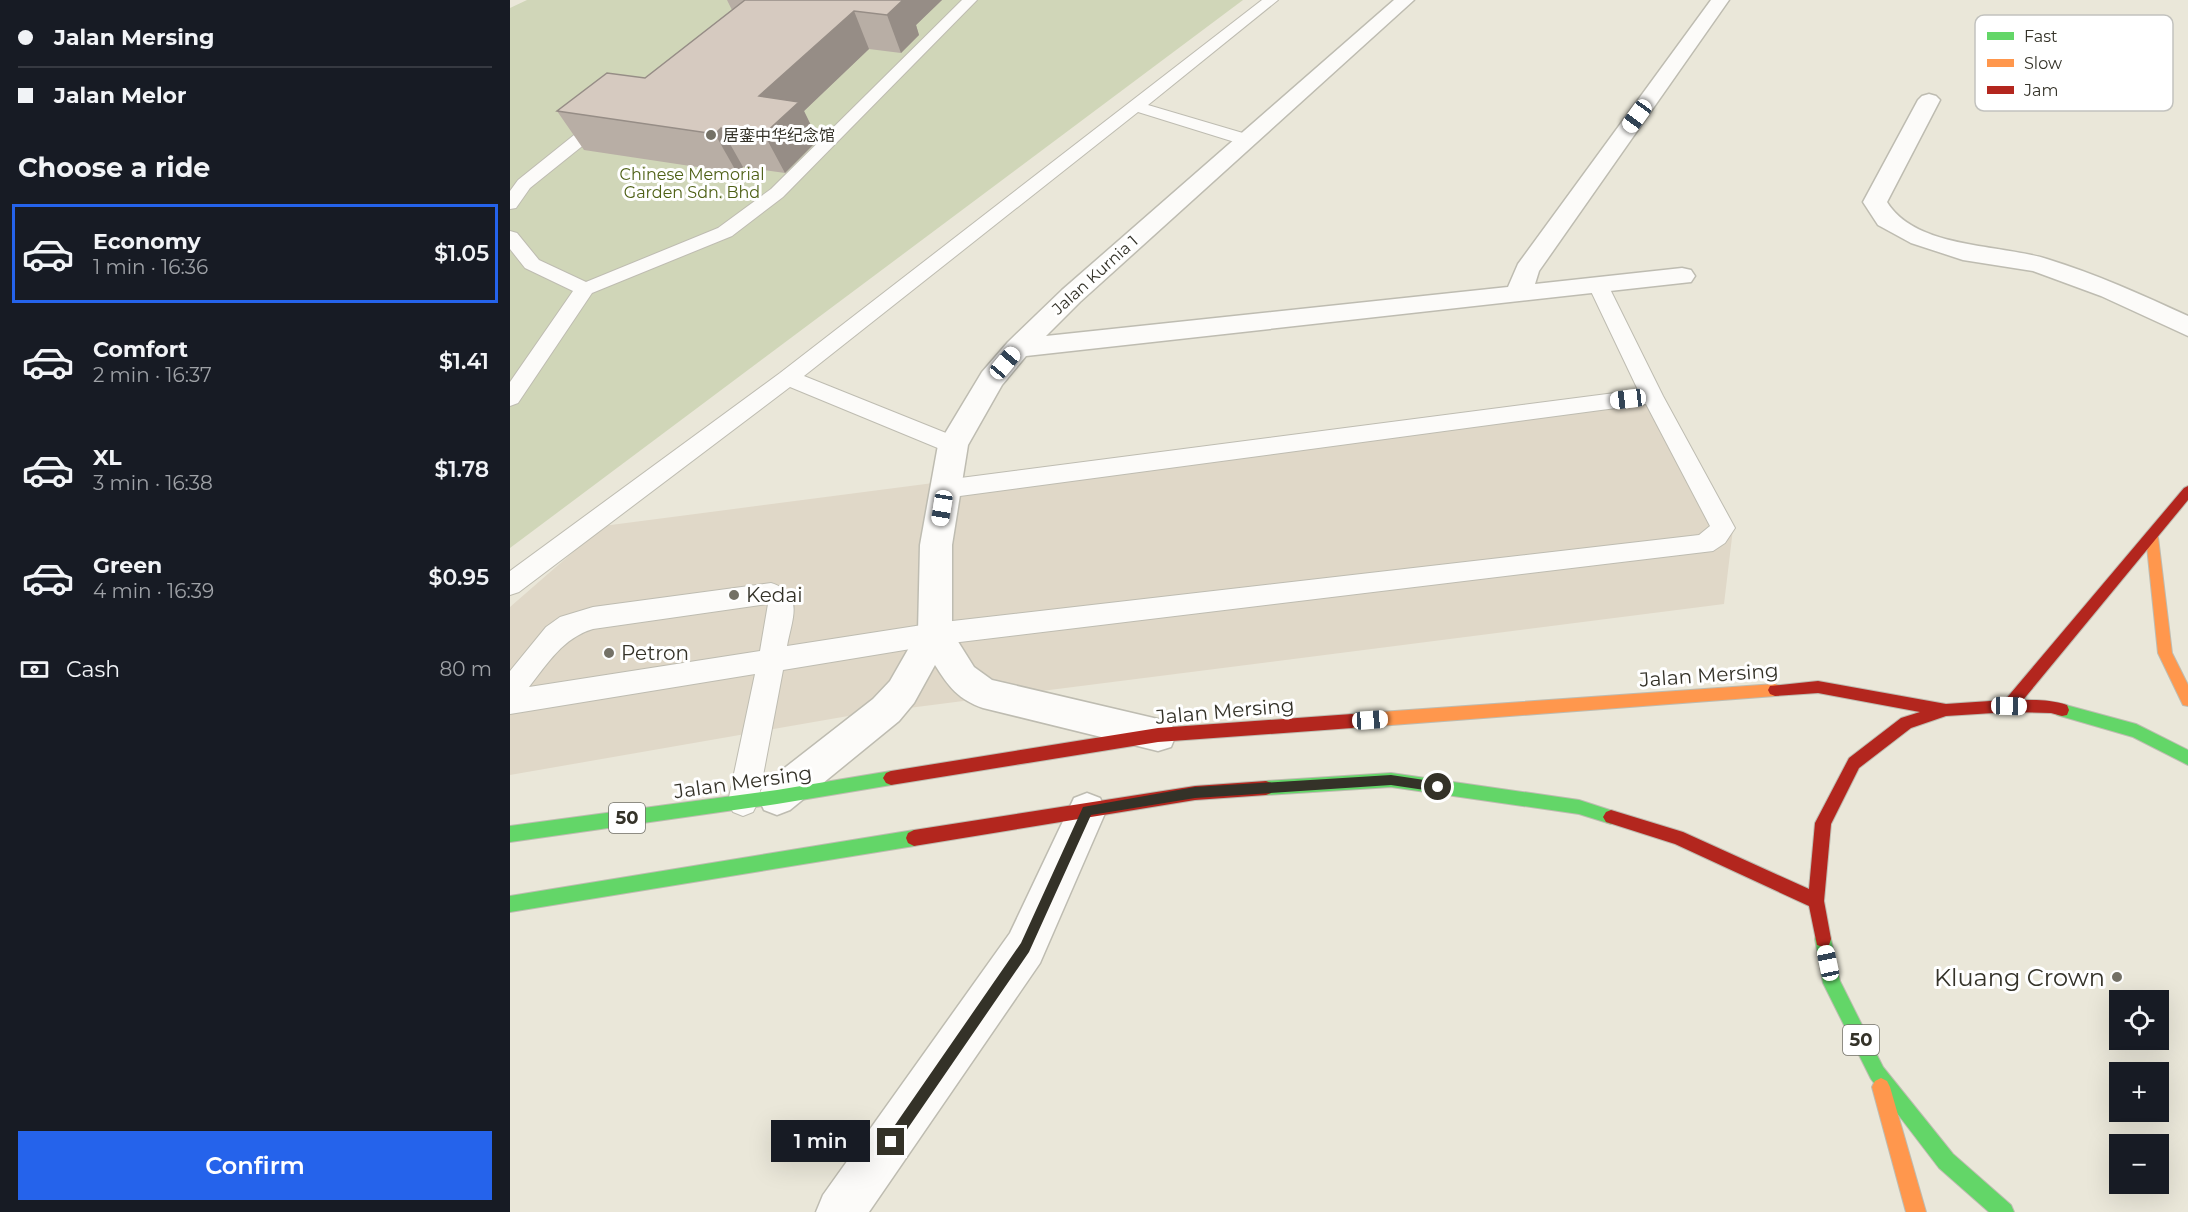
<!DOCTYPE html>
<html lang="en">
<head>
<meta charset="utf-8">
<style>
  :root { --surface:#171b24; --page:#20242c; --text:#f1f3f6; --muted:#9ea1a6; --line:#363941; --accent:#2563eb }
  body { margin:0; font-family:Montserrat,"Noto Sans SC",sans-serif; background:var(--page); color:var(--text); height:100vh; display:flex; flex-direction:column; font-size:22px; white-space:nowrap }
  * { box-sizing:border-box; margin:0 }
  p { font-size:20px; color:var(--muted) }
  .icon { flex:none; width:33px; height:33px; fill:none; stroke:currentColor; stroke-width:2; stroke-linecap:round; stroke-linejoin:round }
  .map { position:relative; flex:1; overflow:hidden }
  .details { display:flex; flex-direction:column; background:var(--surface); width:510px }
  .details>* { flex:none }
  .top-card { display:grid; align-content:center; height:132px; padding:0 18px; background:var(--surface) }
  .tools { position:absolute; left:1599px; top:990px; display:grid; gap:12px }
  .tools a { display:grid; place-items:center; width:60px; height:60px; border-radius:0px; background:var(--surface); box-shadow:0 6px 24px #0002; font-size:30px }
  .end { position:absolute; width:27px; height:27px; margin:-14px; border:8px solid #343228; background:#fff; box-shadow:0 0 0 3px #fff }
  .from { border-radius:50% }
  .bubble { position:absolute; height:42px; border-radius:0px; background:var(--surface); box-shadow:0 6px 24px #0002; font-size:20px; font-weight:600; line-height:42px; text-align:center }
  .car { position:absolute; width:18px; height:36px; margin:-18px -9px; border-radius:8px; box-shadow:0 0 4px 2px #0007; background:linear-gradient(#fff 24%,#345 0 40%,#fff 0 76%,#345 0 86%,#fff 0) }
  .top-card b { display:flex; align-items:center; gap:21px; height:57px; font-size:22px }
  .top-card b+b { border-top:2px solid var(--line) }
  .top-card i { width:15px; height:15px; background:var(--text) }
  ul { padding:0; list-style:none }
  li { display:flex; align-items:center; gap:18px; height:99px; margin:0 12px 9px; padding:0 6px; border:3px solid transparent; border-radius:0px }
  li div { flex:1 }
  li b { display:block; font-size:22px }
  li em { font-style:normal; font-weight:600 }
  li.selected { border-color:var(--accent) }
  li>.icon { width:54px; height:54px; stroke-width:1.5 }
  h2 { padding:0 18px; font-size:27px; line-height:72px }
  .pay { display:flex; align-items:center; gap:15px; height:66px; padding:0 18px; font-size:22px }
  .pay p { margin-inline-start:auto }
  .action { display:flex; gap:12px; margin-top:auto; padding:12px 18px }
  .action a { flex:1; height:69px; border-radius:0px; background:var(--accent); color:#fff; font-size:24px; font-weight:600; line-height:69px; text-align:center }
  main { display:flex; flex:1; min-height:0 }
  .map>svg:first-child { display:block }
</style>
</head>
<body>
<main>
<section class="details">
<div class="top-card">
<b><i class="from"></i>Jalan Mersing</b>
<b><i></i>Jalan Melor</b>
</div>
<h2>Choose a ride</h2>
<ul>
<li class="selected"><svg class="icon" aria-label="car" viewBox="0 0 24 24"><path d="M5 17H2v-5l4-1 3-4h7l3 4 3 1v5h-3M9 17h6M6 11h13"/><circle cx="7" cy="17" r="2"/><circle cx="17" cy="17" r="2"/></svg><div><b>Economy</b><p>1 min · 16:36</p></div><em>$1.05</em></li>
<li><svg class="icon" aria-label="car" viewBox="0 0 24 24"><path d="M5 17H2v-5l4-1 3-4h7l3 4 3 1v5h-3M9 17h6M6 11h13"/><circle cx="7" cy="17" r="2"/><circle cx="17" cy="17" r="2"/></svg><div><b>Comfort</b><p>2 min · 16:37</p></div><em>$1.41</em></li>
<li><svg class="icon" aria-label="car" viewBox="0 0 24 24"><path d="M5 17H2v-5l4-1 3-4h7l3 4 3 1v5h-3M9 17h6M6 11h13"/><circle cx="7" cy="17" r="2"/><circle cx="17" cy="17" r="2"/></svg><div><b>XL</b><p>3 min · 16:38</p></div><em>$1.78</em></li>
<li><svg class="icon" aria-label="car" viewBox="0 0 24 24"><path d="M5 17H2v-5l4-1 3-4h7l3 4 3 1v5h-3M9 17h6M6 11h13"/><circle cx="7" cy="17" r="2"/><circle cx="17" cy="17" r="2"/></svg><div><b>Green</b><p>4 min · 16:39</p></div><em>$0.95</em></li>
</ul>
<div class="pay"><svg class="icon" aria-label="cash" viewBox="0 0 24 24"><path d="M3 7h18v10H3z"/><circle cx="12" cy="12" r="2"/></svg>Cash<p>80 m</p></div>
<div class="action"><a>Confirm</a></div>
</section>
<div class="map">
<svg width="1678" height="1212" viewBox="0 0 1678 1212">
  <rect width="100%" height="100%" fill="#eae7d9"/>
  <path fill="#e0d8c8" d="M1146,389l77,140 -9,75 -870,111 -344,60v-168l93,-81z"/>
  <path fill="#d0d6b8" d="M17,0h716l-733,548v-540z"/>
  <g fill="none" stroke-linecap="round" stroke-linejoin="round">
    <g stroke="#bebcb1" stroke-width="2">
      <g id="lane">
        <path d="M452,0h15l-194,197 -51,39 -140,57 -74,110 -8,3v-24l63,-91 -48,-23 -15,-19v-18l7,2 22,27 47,22 132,-54 53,-39z"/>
        <path d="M752,0h16l-130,105 105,31 2,4 -2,4h-12l-103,-32 -334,264 157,63 3,6 -3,6 -8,2 -8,-2 -155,-64 -271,205 -9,3v-24l270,-198z"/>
        <path d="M95,114l8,5 -2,4 -81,65 -14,20 -6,1v-18l8,-11 81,-65z"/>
        <path d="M1088,279l7,2 3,4 55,111 72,132 -10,15 -12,8 -778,94 -152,25 -25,132 -5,10 -10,4 -10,-4 -5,-10 27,-128 -245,40v-43l36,-44 14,-10 33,-10 178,-24c34,11 21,35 16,63l148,-23 764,-88 11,-9 -64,-122 -701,94 -8,-3 -4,-6 4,-6 8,-3 693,-90 -50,-105 3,-4zM258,604l-8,47 -231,36c19,-24 34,-49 64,-58z"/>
      </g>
    </g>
    <g stroke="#bebcb1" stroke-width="3">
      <g id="street">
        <path d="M884,0h20l-334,302 -34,34 462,-49 10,-23 193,-264h18l-190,271 -4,13 147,-16 9,2 4,6 -4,6 -665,74 -24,29 -34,60 -16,100v87l22,35 18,13 166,39 13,4 5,12 -5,12 -13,4 -175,-43c-24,-8 -35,-22 -48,-43l-21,38 -15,18 -109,89 -13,5 -13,-5 -6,-13 6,-13 109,-85 17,-18 28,-49 2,-87 18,-100 44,-73 26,-30 54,-52z"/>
        <path d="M1419,94l7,2 4,4 -53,102c29,47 113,42 160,57 49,15 95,36 141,57v20l-87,-40 -68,-25 -70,-11 -52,-17 -33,-18 -15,-23 55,-102 4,-4z"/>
        <path d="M577,793l13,5 6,13 -66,152 -171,249h-53l7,-17 187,-262 64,-135z"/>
      </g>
    </g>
    <g stroke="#bebcb1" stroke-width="2">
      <g id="fast">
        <path d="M1552,704l74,20 52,26v15l-55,-28 -76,-22 -2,-5 2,-5z"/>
        <path d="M381,771l5,2 3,5 -3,5 -5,2 -114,19 -267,38v-16l267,-36z"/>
        <path d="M881,773l188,27 37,12 3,5 -3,5 -5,2 -32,-10 -188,-27 -125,8 -5,-2 -3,-5 3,-5 5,-2z"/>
        <path d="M404,830l6,3 2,5 -2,5 -6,3 -404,66v-16z"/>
        <path d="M1313,931l6,2 2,6 9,42 43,86 70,87 58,51 3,7h-25l-50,-44 -68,-89 -48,-96 -8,-44 2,-6z"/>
      </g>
    </g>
    <g stroke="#bebcb1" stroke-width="2">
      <g id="slow">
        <path d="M1642,532l6,5 14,116 16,32v21l-5,-1 -25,-52 -12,-116z"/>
        <path d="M1265,684l5,2 2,4 -2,4 -5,2 -423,32 -5,-2 -2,-5 2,-5 5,-2z"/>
        <path d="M1371,1078l6,3 3,6 36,125h-20l-34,-125 3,-6z"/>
      </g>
    </g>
    <g stroke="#bebcb1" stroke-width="2">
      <g id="jam">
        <path d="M1678,486v14l-165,200c15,0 29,0 44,5l2,5 -2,5 -5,1 -11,-3 -42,-1 -63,4 -35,12 -52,40 -28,56 -7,77 7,38 -2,6 -6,2 -6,-2 -8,-39 -134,-62 -69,-22 -3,-5 3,-5 5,-2 72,22 126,57 6,-66 34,-65 52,-40 19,-6 -102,-19 -43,3 -5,-2 -2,-4 2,-4 48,-5 128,23 59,-4 179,-212z"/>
        <path d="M842,714l5,2 2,5 -2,5 -5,2 -194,14 -267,43 -5,-2 -3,-5 3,-5 5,-2 267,-43z"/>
        <path d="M756,781l5,2 3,5 -3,5 -5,2 -71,5 -281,46 -6,-3 -2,-5 2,-5 6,-3 281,-44z"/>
      </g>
    </g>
    <use href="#lane" fill="#fcfbf9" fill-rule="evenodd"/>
    <use href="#street" fill="#fcfbf9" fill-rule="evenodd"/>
    <use href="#fast" fill="#63d668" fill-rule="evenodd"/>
    <use href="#slow" fill="#ff974d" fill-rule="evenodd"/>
    <use href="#jam" fill="#b3261e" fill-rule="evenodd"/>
  </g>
  <path fill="#b8aea5" d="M217,0h215l-26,25 3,10 -18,18 -32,-4 -65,62 14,29 -33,33 -42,-6 -6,6 -153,-23 -27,-39 88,-33 87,-68z"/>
  <g fill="#968d86">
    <path d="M385,0h47l-26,25 3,10 -18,18 -14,-38z"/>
    <path d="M344,11l15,38 -65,62 14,29 -33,33 -21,-39 -5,-38z"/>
    <path d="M211,128l22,39 -6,6 -22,-39z"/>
  </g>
  <path fill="#d6cac0" stroke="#968d86" stroke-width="1.5" d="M235,0h158l-16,15 -33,-4 -95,85 40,6 -35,32 -43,-6 -6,6 -158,-23 50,-38 38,5z"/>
  <path fill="#343228" d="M881,775l47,7 5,5 -5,5 -47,-7 -196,13 -104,17 -62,137 -134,195 -4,2 -5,-2 -2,-5 2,-4 135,-195 62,-136 112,-20z"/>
  <g fill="#747166" stroke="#fff" stroke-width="2">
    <circle cx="201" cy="135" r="6"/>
    <circle cx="224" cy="595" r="6"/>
    <circle cx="99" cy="653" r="6"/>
    <circle cx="1607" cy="977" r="6"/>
  </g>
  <g text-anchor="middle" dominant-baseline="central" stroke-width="6" stroke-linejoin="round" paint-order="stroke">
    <g font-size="16" fill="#343228" stroke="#fff" text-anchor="start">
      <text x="213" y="135">居銮中华纪念馆</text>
    </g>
    <g font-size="16" fill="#4e6015" stroke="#fff">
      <text x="182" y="174">Chinese Memorial<tspan x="182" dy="18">Garden Sdn. Bhd</tspan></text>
    </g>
    <g font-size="16" fill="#343228" stroke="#fff">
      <text transform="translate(585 275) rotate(-42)">Jalan Kurnia 1</text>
    </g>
    <g fill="#fff" stroke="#717068" stroke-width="1.5">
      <rect x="99" y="803" width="36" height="30" rx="4.5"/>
      <rect x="1333" y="1025" width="36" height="30" rx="4.5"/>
    </g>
    <g font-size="18" font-weight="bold" fill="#343228">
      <text x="117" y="818">50</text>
      <text x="1351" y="1040">50</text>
    </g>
    <g font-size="20" fill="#343228" stroke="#fff" text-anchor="start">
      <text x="236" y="595">Kedai</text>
      <text x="111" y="653">Petron</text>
    </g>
    <g font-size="20" fill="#343228" stroke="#fff">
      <text transform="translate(1199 675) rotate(-4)">Jalan Mersing</text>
      <text transform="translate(715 711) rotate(-5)">Jalan Mersing</text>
      <text transform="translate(233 782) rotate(-8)">Jalan Mersing</text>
    </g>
    <g font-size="24" fill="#343228" stroke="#fff" text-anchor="end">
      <text x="1595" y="977">Kluang Crown</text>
    </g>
  </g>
  <rect x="1465" y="15" width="198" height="96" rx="9" fill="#fff" stroke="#c2c2be" stroke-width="1.5"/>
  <rect x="1477" y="32" width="27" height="8" fill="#63d668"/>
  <rect x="1477" y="59" width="27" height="8" fill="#ff974d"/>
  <rect x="1477" y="86" width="27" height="8" fill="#b3261e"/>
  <g font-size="16" fill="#343228">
    <text x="1514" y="42">Fast</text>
    <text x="1514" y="69">Slow</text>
    <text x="1514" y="96">Jam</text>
  </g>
</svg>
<div class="tools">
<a><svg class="icon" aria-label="locate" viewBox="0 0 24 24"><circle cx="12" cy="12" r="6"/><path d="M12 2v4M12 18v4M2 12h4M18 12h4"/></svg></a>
<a>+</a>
<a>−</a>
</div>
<i class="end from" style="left:928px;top:787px"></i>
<i class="end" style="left:381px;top:1142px"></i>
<div class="bubble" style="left:261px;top:1120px;width:99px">1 min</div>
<i class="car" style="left:1127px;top:116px;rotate:216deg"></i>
<i class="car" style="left:495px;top:363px;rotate:40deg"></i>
<i class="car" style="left:1118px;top:399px;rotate:263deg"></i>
<i class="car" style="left:432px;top:508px;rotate:189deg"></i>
<i class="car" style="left:1499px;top:706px;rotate:91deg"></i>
<i class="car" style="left:860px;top:720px;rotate:86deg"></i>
<i class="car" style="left:1318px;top:963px;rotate:348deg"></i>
</div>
</main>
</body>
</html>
